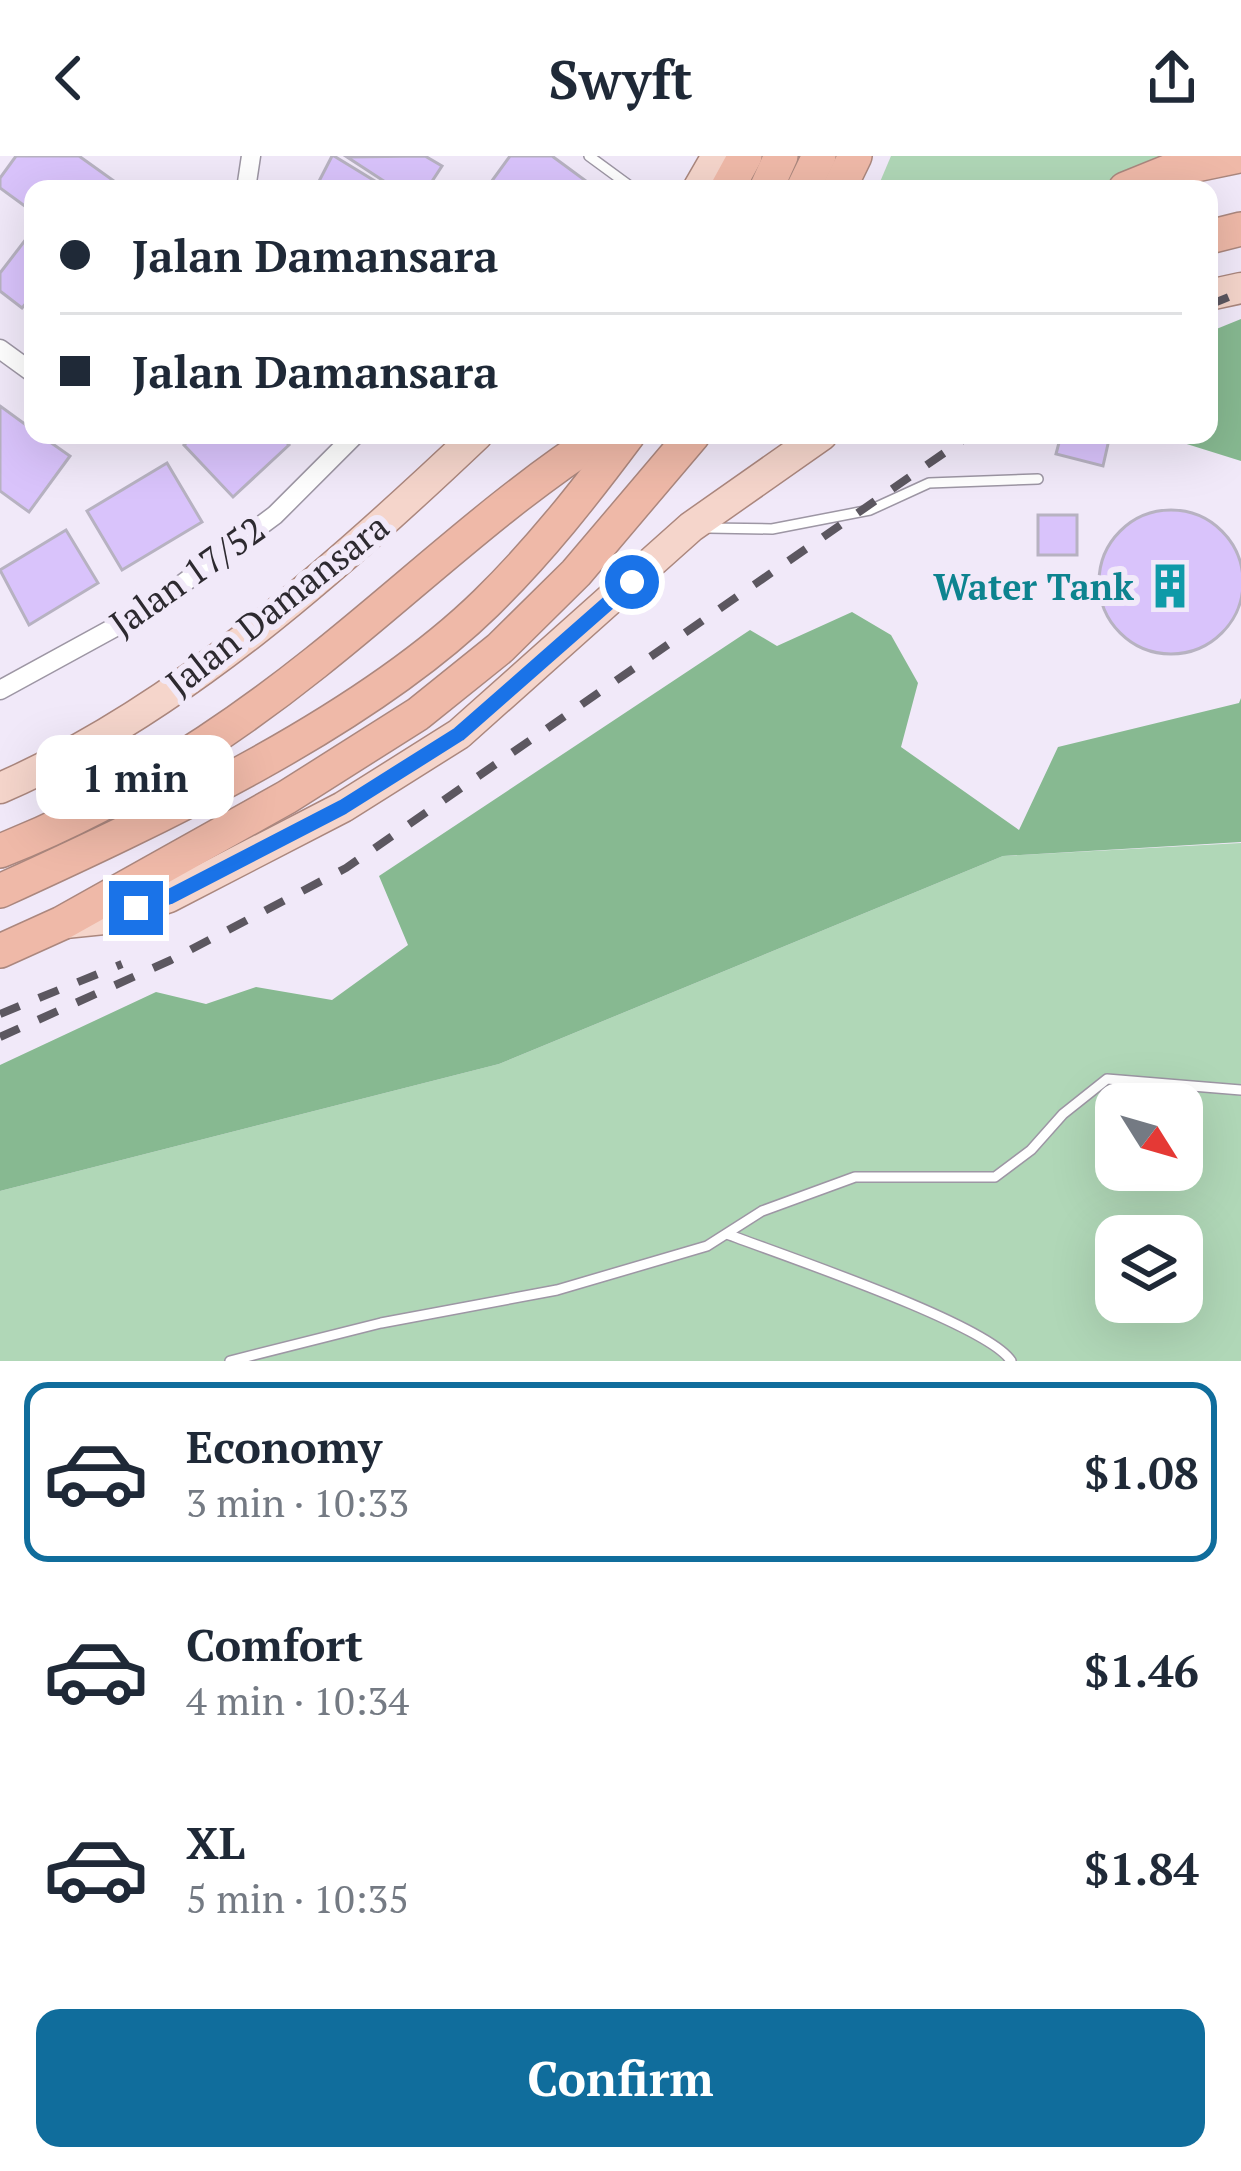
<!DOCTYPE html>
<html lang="en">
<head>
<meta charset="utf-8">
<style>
  :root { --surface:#fff; --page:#f6f6f7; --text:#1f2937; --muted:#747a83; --line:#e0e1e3; --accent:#106d9c }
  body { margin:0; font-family:"PT Serif",serif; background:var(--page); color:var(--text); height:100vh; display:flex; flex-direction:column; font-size:45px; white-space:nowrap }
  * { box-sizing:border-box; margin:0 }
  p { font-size:39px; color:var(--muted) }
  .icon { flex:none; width:66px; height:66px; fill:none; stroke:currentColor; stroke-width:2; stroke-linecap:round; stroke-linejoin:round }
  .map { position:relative; height:1205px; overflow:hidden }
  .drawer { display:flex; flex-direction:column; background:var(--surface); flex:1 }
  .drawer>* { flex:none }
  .top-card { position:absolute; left:24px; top:24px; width:1194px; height:264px; border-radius:24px; box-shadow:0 12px 48px #0002; display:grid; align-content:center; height:264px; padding:0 36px; background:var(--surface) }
  .needle { width:78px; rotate:127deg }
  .fabs { position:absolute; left:1095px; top:927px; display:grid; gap:24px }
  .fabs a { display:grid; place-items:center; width:108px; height:108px; border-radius:24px; background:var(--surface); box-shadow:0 12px 48px #0002; font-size:60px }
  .end { position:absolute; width:54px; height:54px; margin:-27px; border:15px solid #1a73e8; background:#fff; box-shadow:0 0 0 6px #fff }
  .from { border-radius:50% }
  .bubble { position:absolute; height:84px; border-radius:24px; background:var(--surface); box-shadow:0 12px 48px #0002; font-size:39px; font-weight:700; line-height:84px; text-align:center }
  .top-card b { display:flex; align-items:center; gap:42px; height:114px; font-size:45px }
  .top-card b+b { border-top:3px solid var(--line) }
  .top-card i { width:30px; height:30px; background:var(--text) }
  ul { padding:21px 0 0; list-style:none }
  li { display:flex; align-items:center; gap:36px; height:180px; margin:0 24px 18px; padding:0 12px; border:6px solid transparent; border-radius:24px }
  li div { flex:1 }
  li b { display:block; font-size:45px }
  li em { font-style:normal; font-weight:700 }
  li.selected { border-color:var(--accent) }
  li>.icon { width:108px; height:108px; stroke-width:1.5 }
  .action { display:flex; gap:24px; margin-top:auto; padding:24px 36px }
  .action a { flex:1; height:138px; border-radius:24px; background:var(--accent); color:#fff; font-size:48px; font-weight:700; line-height:138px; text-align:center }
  header { display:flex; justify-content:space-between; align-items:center; height:156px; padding:0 36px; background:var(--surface); font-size:54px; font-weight:700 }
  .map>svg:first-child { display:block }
</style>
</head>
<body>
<header><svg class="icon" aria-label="back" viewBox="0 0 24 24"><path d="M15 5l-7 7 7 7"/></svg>Swyft<svg class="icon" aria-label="share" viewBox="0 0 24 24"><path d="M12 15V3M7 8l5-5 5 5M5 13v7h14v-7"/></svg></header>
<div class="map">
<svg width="1241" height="1205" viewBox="0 0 1241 1205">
  <rect width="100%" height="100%" fill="#f1e9f9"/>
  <g fill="#b0d7b7" fill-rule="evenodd">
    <path d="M891,0h350l-115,33h-249z"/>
    <path d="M1241,687v518h-1241v-170l499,-127 504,-208zM1116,948h66v66h-66zM1116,1080h66v66h-66z"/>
  </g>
  <g fill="#87b991">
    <path d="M1241,163v142l-83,-26h51v-103z"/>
    <path d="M852,456l39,23 27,48 -17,64 118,83 39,-83 181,-44 2,-5v144l-238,14 -504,208 -499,127v-126l156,-73 50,12 50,-17 76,13 76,-55 -29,-69 371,-246 27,16z"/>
  </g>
  <g fill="#d9c3fb" stroke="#b7b2c1" stroke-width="3">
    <path d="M16,0h63l35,25 -6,8h-75v23l-33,-24v-10z"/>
    <path d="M332,0h2l54,33h-73z"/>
    <path d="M425,0l17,10 -15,23h-31l-49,-32z"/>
    <path d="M510,0h42l34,25 -6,8h-94z"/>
    <path d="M33,74v65l-11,13 -22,-17v-18z"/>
    <path d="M0,250l33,24v5h7l30,21 -41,56 -29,-21z"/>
    <path d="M195,279h85l9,10 -56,52 -49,-52z"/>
    <path d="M1061,279h49l-7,31 -47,-12z"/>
    <path d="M167,307l35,59 -80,48 -35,-59z"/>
    <circle cx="1171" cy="426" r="72"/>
    <rect x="1038" y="359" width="39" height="40"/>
    <path d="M66,374l32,53 -69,42 -29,-55z"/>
  </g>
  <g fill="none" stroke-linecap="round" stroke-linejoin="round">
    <g stroke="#9d96a4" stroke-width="12">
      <g id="lane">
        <path d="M589,0l45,33"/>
        <path d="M708,372l64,1 98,-19 59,-27 109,-4"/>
        <path d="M727,1078c52,20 261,90 284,127"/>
        <path d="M230,1205l151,-38 176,-33 150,-44 55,-35 93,-34h140l36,-27 32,-36 44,-35 134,11"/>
      </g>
    </g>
    <g stroke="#9d96a4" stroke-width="21">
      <g id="street">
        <path d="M246,33l5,-33"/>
        <path d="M0,193l33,24"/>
        <path d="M0,534l150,-82 125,-93 80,-80"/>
      </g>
    </g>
    <g stroke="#ab877e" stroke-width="33">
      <g id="primary">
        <path d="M698,33l19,-33"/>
        <path d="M1209,139l32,-7"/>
        <path d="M0,632c175,-75 340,-223 477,-353"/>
        <path d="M65,767l39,-4 65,-22 174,-90 116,-73 232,-207 131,-92"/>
      </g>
    </g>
    <g stroke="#ab877e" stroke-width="36">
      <g id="highway">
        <path d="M727,33l18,-33"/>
        <path d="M766,33l15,-33"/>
        <path d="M803,33l16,-33"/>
        <path d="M839,33l16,-33"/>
        <path d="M1125,33l47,-19 67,-14"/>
        <path d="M1209,81l32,-8"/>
        <path d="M0,695c112,-44 221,-113 315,-188 96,-76 185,-162 288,-228"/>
        <path d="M0,735c157,-72 363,-168 486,-288 53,-52 98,-109 142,-168"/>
        <path d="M0,795l62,-28 225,-126 131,-83 82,-66 76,-75 117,-138"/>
      </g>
    </g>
    <use href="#lane" stroke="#fff" stroke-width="9"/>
    <use href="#street" stroke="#fff" stroke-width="18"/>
    <use href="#primary" stroke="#f5d5cb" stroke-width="30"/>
    <use href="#highway" stroke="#efb9a8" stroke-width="33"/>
    <g stroke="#5c5760" stroke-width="8" stroke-dasharray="21 21" stroke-linecap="butt">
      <path d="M1209,149l32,-13"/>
      <path d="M0,858l122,-50"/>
      <path d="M0,881l171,-77 175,-92 624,-433"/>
    </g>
  </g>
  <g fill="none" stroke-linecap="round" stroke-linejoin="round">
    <path stroke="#1a73e8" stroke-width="15" d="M136,752l33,-11 174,-90 116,-73 173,-152"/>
  </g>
  <defs>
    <g id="building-bare" transform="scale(3.6)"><path d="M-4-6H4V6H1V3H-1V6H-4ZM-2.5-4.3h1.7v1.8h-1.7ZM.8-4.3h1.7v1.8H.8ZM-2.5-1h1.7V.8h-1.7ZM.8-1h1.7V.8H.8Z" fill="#0f9aa8" stroke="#f1e9f9" stroke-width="2.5" paint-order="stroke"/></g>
  </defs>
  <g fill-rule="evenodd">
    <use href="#building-bare" x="1170" y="430"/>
  </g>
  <g text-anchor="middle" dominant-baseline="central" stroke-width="12" stroke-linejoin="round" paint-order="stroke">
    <g font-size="36" fill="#2d2a30" stroke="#f1e9f9">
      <text transform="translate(187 420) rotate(-35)">Jalan 17/52</text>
      <text transform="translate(277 448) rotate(-38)">Jalan Damansara</text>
    </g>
    <g font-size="36" font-weight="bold" fill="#0d838f" stroke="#f1e9f9" text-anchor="end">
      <text x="1134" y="430">Water Tank</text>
    </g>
  </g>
</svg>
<div class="fabs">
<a><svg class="needle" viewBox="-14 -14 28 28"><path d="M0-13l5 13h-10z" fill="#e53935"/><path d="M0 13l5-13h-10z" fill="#747a83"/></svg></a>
<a><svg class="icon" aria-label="layers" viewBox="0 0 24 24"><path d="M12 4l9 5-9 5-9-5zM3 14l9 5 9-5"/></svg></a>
</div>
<i class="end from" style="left:632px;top:426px"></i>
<i class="end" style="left:136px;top:752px"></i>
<div class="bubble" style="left:36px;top:579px;width:198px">1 min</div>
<div class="top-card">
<b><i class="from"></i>Jalan Damansara</b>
<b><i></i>Jalan Damansara</b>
</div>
</div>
<section class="drawer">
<ul>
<li class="selected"><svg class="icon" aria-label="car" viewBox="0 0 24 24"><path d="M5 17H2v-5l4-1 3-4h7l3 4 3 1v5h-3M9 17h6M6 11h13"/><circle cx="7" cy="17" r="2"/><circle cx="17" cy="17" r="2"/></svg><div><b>Economy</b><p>3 min · 10:33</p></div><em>$1.08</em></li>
<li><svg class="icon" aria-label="car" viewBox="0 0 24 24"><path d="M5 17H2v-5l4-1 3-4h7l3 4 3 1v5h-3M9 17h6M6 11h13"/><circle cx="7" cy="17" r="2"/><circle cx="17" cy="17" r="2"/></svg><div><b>Comfort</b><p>4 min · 10:34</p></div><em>$1.46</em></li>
<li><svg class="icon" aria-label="car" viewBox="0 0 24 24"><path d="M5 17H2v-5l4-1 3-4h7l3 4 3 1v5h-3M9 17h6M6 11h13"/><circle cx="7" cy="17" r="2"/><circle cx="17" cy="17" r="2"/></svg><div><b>XL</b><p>5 min · 10:35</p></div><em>$1.84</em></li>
</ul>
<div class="action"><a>Confirm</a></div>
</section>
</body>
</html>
